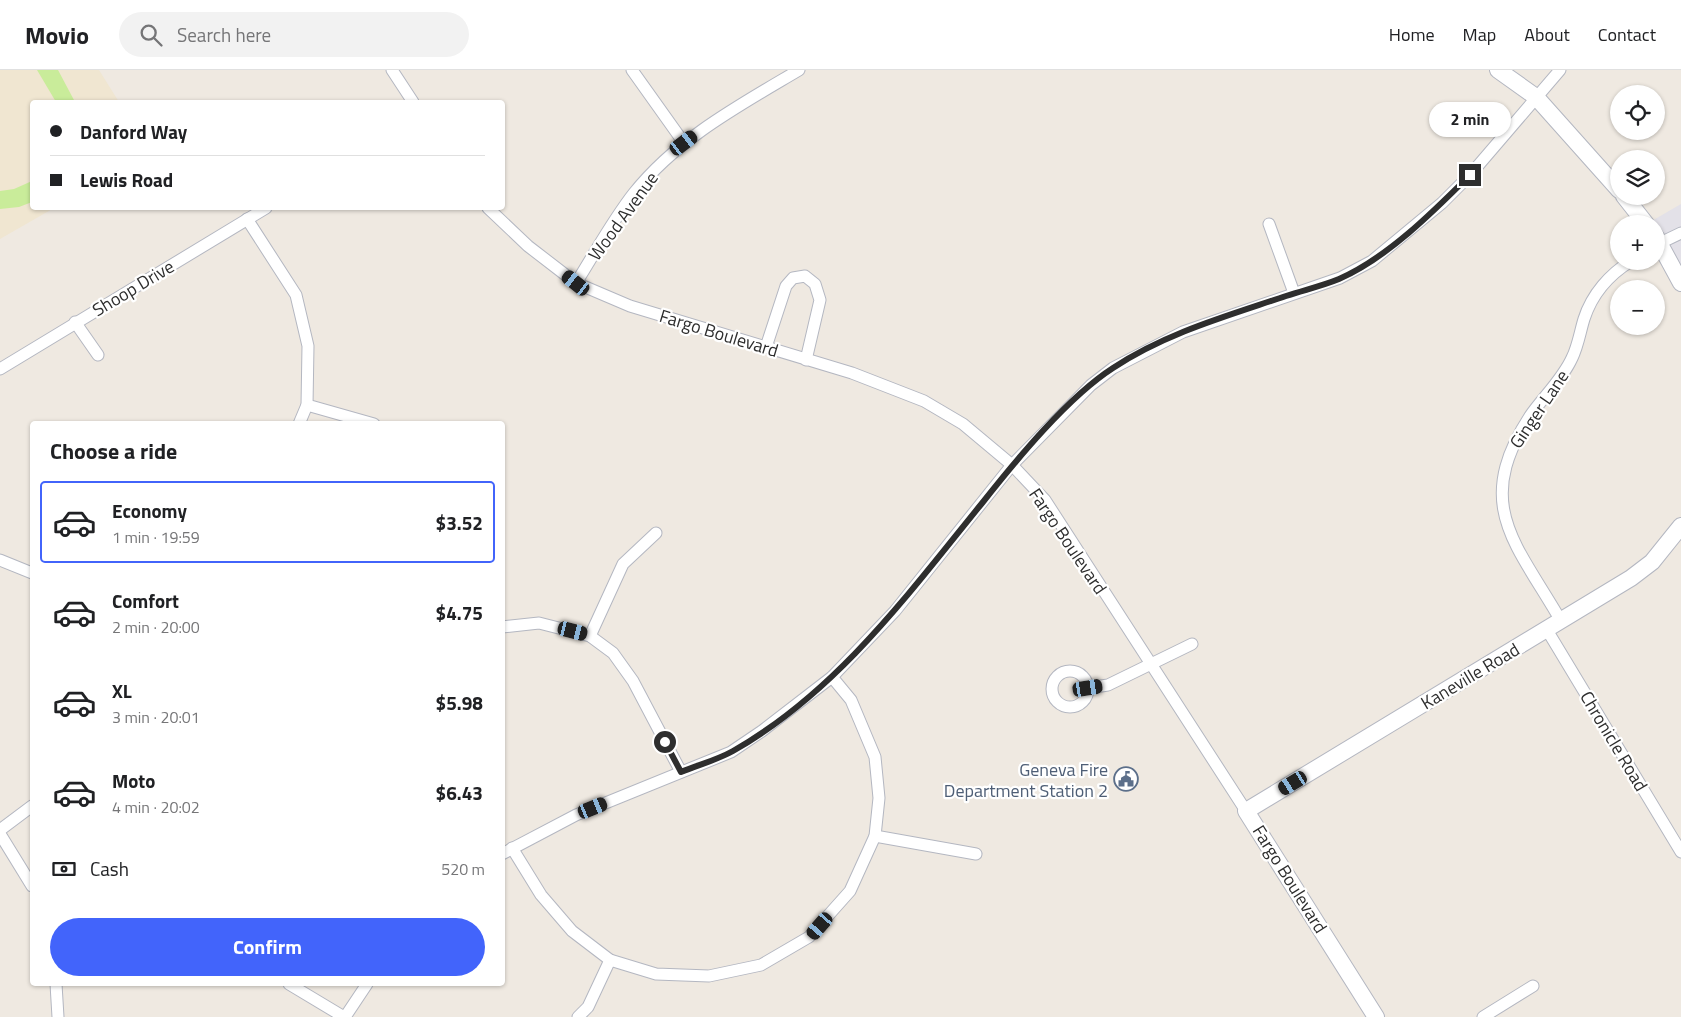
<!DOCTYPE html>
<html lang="en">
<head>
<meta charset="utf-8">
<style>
  :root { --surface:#fff; --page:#f2f2f2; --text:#202124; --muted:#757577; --line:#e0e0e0; --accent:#4264fb }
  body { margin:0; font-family:"Titillium Web",sans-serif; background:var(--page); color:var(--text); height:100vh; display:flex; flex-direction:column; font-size:19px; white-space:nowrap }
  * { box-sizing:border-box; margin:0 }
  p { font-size:16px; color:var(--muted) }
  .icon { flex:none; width:28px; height:28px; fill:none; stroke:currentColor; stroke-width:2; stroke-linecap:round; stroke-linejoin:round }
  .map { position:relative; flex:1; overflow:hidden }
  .drawer { position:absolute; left:30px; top:351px; width:475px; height:565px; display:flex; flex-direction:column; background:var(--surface); border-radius:5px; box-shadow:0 1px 4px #0004 }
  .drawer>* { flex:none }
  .banner { position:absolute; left:30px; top:30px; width:475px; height:110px; border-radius:5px; box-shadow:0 1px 4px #0004; display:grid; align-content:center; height:110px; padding:0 20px; background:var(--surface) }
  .fabs { position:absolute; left:1610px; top:15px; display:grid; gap:10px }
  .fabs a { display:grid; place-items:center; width:55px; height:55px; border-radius:50%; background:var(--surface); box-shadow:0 1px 4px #0004; font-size:25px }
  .end { position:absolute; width:22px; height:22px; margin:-11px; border:6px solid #2e2e2e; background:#fff; box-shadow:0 0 0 2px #fff }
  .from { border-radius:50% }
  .bubble { position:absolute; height:35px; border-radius:18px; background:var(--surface); box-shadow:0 1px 4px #0004; font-size:16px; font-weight:700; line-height:35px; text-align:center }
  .car { position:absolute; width:15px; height:30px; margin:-15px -8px; border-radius:6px; box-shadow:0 0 4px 1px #0007; background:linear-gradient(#222 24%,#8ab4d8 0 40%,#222 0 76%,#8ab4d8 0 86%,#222 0) }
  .banner b { display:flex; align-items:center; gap:18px; height:48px; font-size:19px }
  .banner b+b { border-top:1px solid var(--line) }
  .banner i { width:12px; height:12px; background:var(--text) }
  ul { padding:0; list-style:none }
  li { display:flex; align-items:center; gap:15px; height:82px; margin:0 10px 8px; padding:0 10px; border:2px solid transparent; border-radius:5px }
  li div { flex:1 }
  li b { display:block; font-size:19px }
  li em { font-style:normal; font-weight:700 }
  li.on { border-color:var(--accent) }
  li>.icon { width:45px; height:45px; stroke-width:1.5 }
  h2 { padding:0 20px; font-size:22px; line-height:60px }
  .pay { display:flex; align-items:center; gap:12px; height:55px; padding:0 20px; font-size:19px }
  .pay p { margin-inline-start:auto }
  .button { display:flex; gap:10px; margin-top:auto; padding:10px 20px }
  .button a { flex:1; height:58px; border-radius:30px; background:var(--accent); color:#fff; font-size:20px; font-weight:700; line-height:58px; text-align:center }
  header { display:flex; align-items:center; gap:30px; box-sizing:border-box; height:70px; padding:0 25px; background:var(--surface); border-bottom:1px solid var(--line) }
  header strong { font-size:24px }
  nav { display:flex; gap:28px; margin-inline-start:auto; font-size:18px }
  .search { width:350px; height:45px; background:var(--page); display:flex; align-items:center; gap:12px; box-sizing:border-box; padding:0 18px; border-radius:28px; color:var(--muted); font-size:19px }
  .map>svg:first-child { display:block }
</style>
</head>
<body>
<header>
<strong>Movio</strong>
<div class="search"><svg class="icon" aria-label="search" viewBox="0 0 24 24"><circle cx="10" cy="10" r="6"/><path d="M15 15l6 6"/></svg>Search here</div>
<nav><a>Home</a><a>Map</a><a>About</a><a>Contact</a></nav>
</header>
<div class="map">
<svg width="1681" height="947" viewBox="0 0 1681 947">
  <rect width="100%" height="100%" fill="#efe9e1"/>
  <path fill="#e3e1e8" d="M1681,134v70l-25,-43v-7l-6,-2z"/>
  <path fill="#f0e6d1" d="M0,0h99l20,32h-87v106h22l-54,31z"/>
  <g fill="#c9ec9a">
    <path d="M37,0h21l17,32h-19z"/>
    <path d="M32,111v21l-13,5 -19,2v-18l14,-2z"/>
  </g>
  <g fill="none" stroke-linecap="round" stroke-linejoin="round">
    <g stroke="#b4b7c1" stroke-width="13">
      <g id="street">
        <path d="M392,0l21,32"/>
        <path d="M632,0l52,73"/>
        <path d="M488,138l40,38 48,37 54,23 222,67 72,28 39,23 49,41 33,35 201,311"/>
        <path d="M247,149l49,76 12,51 -1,59 -8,19"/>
        <path d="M1269,154l25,69"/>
        <path d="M1656,175l25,-12"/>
        <path d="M576,213c19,-30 36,-62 58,-90 44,-55 106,-88 165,-123"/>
        <path d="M75,252l23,33"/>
        <path d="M766,277l20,-61 7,-8 12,-2 10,8 5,16 -14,60"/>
        <path d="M0,299l266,-161"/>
        <path d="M307,335l67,19"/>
        <path d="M0,490l32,13"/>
        <path d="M1561,551c-45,-78 -89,-116 -31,-205 13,-19 32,-36 42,-58 6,-12 8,-26 12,-39 8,-25 26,-45 47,-58"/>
        <path d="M502,557l37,-4 51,13 23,17 20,28 48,91"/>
        <path d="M1547,560l134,222"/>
        <path d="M590,566l33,-72 33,-31"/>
        <circle cx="1070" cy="619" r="18"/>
        <path d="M1088,618l20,-3 84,-41"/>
        <path d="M0,760l32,-24"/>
        <path d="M0,764l32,52"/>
        <path d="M875,766l101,18"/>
        <path d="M512,778l29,47 31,36 38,29 46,14 53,2 52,-11 48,-28 41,-46 25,-55 4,-38 -4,-41 -24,-57 -19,-23"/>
        <path d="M502,784l74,-39 155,-63 31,-21 70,-54 63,-66 117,-146 79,-80 22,-17 70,-36 157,-54 32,-17 70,-58 28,-28 90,-105"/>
        <path d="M56,914l2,33"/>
        <path d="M289,914l55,33"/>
        <path d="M345,947l22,-33"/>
        <path d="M578,947l10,-10 22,-47"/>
        <path d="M1483,947l50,-31"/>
      </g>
    </g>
    <g stroke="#b4b7c1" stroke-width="18">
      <g id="secondary">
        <path d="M1498,0l38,27 83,93"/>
        <path d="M1624,126l22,28"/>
        <path d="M1656,167l25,46"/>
        <path d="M1376,947l-130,-206 385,-233 21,-16 29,-36"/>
      </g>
    </g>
    <use href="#street" stroke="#fff" stroke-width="11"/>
    <use href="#secondary" stroke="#fff" stroke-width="16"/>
  </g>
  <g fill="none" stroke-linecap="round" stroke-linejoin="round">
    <path stroke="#2e2e2e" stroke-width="6" d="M665,672l16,30c17,-7 36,-12 52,-21 104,-59 176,-158 250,-249 34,-43 85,-105 130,-134 53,-35 114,-52 173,-72 18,-6 36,-10 53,-17 48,-21 94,-67 131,-104"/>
  </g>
  <defs>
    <g id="civic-ring" transform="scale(1.25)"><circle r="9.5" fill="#fff" stroke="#5c6f8a" stroke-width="1.5"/><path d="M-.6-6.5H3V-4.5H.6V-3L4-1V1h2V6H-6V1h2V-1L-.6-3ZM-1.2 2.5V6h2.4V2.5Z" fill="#5c6f8a"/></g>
  </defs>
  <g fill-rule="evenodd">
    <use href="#civic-ring" x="1126" y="709"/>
  </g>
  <g text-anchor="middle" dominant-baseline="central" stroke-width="4.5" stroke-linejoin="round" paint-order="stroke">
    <g font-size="18" fill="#2e2e2e" stroke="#fff">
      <text transform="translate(623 146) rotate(-54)">Wood Avenue</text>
      <text transform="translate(133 218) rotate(-31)">Shoop Drive</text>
      <text transform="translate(719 263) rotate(17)">Fargo Boulevard</text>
      <text transform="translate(1539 339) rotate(-56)">Ginger Lane</text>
      <text transform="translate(1068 471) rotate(56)">Fargo Boulevard</text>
      <text transform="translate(1470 606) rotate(-31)">Kaneville Road</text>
      <text transform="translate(1614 671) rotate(59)">Chronicle Road</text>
      <text transform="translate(1290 809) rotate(58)">Fargo Boulevard</text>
    </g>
    <g font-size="18" fill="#4e5e75" stroke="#fff" text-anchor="end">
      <text x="1108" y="699">Geneva Fire<tspan x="1108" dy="21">Department Station 2</tspan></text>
    </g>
  </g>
</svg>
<div class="fabs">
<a><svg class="icon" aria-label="locate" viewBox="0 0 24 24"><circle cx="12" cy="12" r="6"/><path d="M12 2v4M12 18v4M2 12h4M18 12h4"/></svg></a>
<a><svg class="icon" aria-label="layers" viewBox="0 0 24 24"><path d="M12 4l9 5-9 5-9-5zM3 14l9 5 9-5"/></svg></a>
<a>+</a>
<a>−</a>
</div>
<i class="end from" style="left:665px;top:672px"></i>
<i class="end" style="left:1470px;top:105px"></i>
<div class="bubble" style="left:1429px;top:32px;width:82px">2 min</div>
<i class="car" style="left:684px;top:73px;rotate:53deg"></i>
<i class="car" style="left:576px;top:213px;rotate:308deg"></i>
<i class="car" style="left:573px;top:561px;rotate:104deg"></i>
<i class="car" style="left:1088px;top:618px;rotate:81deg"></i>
<i class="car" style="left:1293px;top:713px;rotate:239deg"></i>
<i class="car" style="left:593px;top:738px;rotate:68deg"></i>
<i class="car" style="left:820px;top:856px;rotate:221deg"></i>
<div class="banner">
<b><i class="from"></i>Danford Way</b>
<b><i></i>Lewis Road</b>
</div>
<section class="drawer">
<h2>Choose a ride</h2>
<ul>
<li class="on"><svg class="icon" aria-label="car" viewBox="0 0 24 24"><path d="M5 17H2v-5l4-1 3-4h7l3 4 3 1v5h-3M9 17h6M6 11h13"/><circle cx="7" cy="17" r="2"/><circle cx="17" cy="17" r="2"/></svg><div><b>Economy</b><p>1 min · 19:59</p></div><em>$3.52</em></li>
<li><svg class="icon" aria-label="car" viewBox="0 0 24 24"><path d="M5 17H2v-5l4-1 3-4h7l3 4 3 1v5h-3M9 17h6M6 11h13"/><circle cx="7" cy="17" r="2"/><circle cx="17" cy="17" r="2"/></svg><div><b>Comfort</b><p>2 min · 20:00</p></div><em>$4.75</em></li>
<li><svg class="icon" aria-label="car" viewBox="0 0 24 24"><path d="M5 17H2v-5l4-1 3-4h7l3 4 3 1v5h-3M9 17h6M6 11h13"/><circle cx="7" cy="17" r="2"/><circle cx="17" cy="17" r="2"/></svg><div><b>XL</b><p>3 min · 20:01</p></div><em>$5.98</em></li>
<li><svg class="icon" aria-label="car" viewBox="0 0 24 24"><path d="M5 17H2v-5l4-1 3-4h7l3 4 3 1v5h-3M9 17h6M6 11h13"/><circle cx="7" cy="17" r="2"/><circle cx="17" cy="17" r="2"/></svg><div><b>Moto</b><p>4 min · 20:02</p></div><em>$6.43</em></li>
</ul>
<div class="pay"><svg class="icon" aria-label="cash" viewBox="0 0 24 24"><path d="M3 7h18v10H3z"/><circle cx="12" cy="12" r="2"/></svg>Cash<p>520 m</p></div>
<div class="button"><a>Confirm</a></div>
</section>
</div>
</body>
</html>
